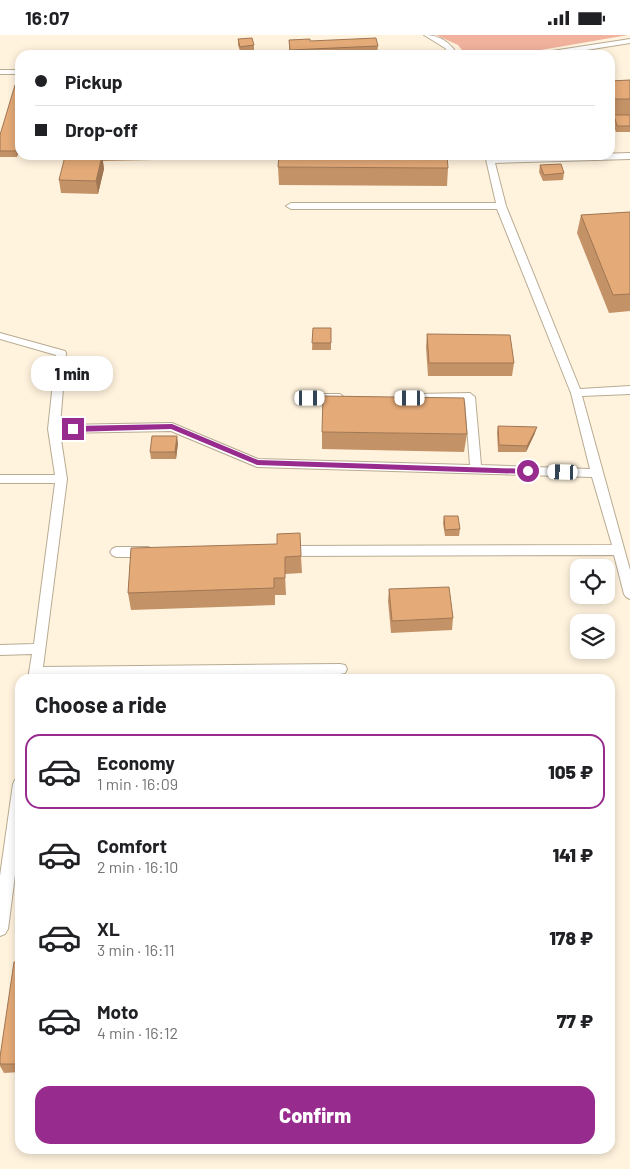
<!DOCTYPE html>
<html lang="en">
<head>
<meta charset="utf-8">
<style>
  :root { --surface:#fff; --page:#f6f6f6; --text:#202124; --muted:#757577; --line:#e0e0e0; --accent:#982c8e }
  body { margin:0; font-family:Barlow,sans-serif; background:var(--page); color:var(--text); height:100vh; display:flex; flex-direction:column; font-size:19px; white-space:nowrap }
  * { box-sizing:border-box; margin:0 }
  p { font-size:16px; color:var(--muted) }
  .icon { flex:none; width:28px; height:28px; fill:none; stroke:currentColor; stroke-width:2; stroke-linecap:round; stroke-linejoin:round }
  .map { position:relative; flex:1; overflow:hidden }
  .panel { position:absolute; left:15px; top:639px; width:600px; height:480px; display:flex; flex-direction:column; background:var(--surface); border-radius:15px; box-shadow:0 2px 8px #0003 }
  .panel>* { flex:none }
  .hud { position:absolute; left:15px; top:15px; width:600px; height:110px; border-radius:15px; box-shadow:0 2px 8px #0003; display:grid; align-content:center; height:110px; padding:0 20px; background:var(--surface) }
  .controls { position:absolute; left:570px; top:524px; display:grid; gap:10px }
  .controls a { display:grid; place-items:center; width:45px; height:45px; border-radius:10px; background:var(--surface); box-shadow:0 2px 8px #0003; font-size:25px }
  .end { position:absolute; width:22px; height:22px; margin:-11px; border:6px solid #982c8e; background:#fff; box-shadow:0 0 0 2px #fff }
  .from { border-radius:50% }
  .bubble { position:absolute; height:35px; border-radius:15px; background:var(--surface); box-shadow:0 2px 8px #0003; font-size:16px; font-weight:800; line-height:35px; text-align:center }
  .car { position:absolute; width:15px; height:30px; margin:-15px -8px; border-radius:6px; box-shadow:0 0 4px 1px #0007; background:linear-gradient(#fff 24%,#345 0 40%,#fff 0 76%,#345 0 86%,#fff 0) }
  .hud b { display:flex; align-items:center; gap:18px; height:48px; font-size:19px }
  .hud b+b { border-top:1px solid var(--line) }
  .hud i { width:12px; height:12px; background:var(--text) }
  ul { padding:0; list-style:none }
  li { display:flex; align-items:center; gap:15px; height:75px; margin:0 10px 8px; padding:0 10px; border:2px solid transparent; border-radius:15px }
  li div { flex:1 }
  li b { display:block; font-size:19px }
  li em { font-style:normal; font-weight:800 }
  li.active { border-color:var(--accent) }
  li>.icon { width:45px; height:45px; stroke-width:1.5 }
  h2 { padding:0 20px; font-size:22px; line-height:60px }
  .button { display:flex; gap:10px; margin-top:auto; padding:10px 20px }
  .button a { flex:1; height:58px; border-radius:15px; background:var(--accent); color:#fff; font-size:20px; font-weight:800; line-height:58px; text-align:center }
  .status { display:flex; justify-content:space-between; align-items:center; height:35px; padding:0 25px; background:var(--surface); direction:ltr }
  .status svg { height:14px; fill:currentColor }
  .map>svg:first-child { display:block }
</style>
</head>
<body>
<div class="status"><b>16:07</b><svg viewBox="0 0 49 12"><path d="M0 12V9h3v3zM5 12V6h3v6zM10 12V3h3v9zM15 12V0h3v12zM26 1h20v11H26zM47 4h2v5h-2z"/></svg></div>
<div class="map">
<svg width="630" height="1134" viewBox="0 0 630 1134">
  <rect width="100%" height="100%" fill="#fff3de"/>
  <path fill="#f0b19d" d="M436,0h192l-116,20h-46l-8,-10z"/>
  <g fill="none" stroke-linecap="round" stroke-linejoin="round">
    <g stroke="#b9ab92" stroke-width="2">
      <g id="service">
        <path d="M424,0c16,0 26,7 34,20h-8l-5,-7z"/>
        <path d="M630,4v4l-75,12h-20l4,-2z"/>
        <rect x="0" y="35" width="20" height="4"/>
        <path d="M630,118v6l-135,4 11,43 74,183 50,-3v8l-48,2 48,174v29l-4,-2 -2,-3 -10,-39 -328,1 -4,-2 -2,-3 2,-3 4,-2 326,-1 -20,-68 -335,-10 -86,-36 -111,2 7,46 -24,188 297,-3 5,1 2,4 -2,4 -5,1 -312,5 4,-25 -32,1v-10l34,-1 21,-161h-55v-8h55l-7,-46 8,-74 -56,-16v-6l65,18 1,2 -6,72 112,-2 86,36 212,6 -5,-64 -50,1 -5,-4 5,-4 55,-1 5,4 6,68 109,4 -19,-76 -74,-184h-206l-5,-3 5,-3h205l-11,-48h8l1,2z"/>
        <path d="M311,359h29l5,4 -5,4 -33,-1 -1,-3 1,-3z"/>
        <path d="M116,512h32l4,2 2,3 -2,3 -4,2h-32l-4,-2 -2,-3 2,-3z"/>
        <path d="M20,743v58l-12,93 -3,5 -5,2v-60l13,-92 2,-4z"/>
      </g>
    </g>
    <use href="#service" fill="#fff" fill-rule="evenodd"/>
  </g>
  <g fill="#c49267">
    <path d="M238,4l16,6v7l-14,-1 -2,-6z"/>
    <path d="M289,5l89,6 -1,9h-88z"/>
    <path d="M630,45v52h-14l-4,-10 1,-5h-3v-36z"/>
    <path d="M20,50l-3,72h-17v-22z"/>
    <path d="M67,120h87v5l-51,1 1,8 -6,25 -37,-1 -2,-13z"/>
    <path d="M540,130l24,8 -1,7 -20,1 -4,-9z"/>
    <path d="M278,132l170,1 -1,18 -168,-1z"/>
    <path d="M630,177v99l-21,2 -32,-80 4,-18z"/>
    <path d="M313,293h18v22h-19z"/>
    <path d="M427,299l87,29 -2,13h-84l-2,-29z"/>
    <path d="M498,391l37,7 -9,19h-28l-1,-20z"/>
    <path d="M322,397l145,2 -3,18 -142,-3z"/>
    <path d="M178,408l-2,16h-25l-1,-7z"/>
    <path d="M444,481l16,13 -1,7h-14l-2,-13z"/>
    <path d="M131,513l170,8 1,17 -17,1 1,21h-11v10l-144,5 -3,-17z"/>
    <path d="M389,554l64,29 -1,12 -61,3 -3,-32z"/>
    <path d="M20,926v111l-16,1 -4,-7v-1z"/>
  </g>
  <g fill="#a07754">
    <path d="M20,102v11l-3,9 -1,-6z"/>
    <path d="M102,121l2,13 -6,25 -2,-13z"/>
    <path d="M537,392l-2,6 -9,19 1,-6z"/>
    <path d="M177,401l1,7 -2,16 -1,-7z"/>
  </g>
  <g fill="#e4aa78" stroke="#a07754">
    <path d="M252,3l2,7 -14,2 -2,-8z"/>
    <path d="M376,3l2,8 -88,4 -1,-10 21,-1v2z"/>
    <path d="M233,16h18l-1,4h-17z"/>
    <path d="M630,45v19h-20v-18z"/>
    <path d="M15,50h5v52l-4,14h-16v-16z"/>
    <path d="M614,80h16v11h-13z"/>
    <path d="M279,120h168l1,13 -170,-1z"/>
    <path d="M65,121h37l-6,25 -37,-1z"/>
    <path d="M561,129l3,9 -20,2 -4,-10z"/>
    <path d="M630,177v82l-17,1 -32,-80z"/>
    <path d="M313,293h18v15h-19z"/>
    <path d="M427,299l83,1 4,28h-85z"/>
    <path d="M323,361l141,2 3,36 -145,-2z"/>
    <path d="M498,391l39,1 -10,19 -28,-1z"/>
    <path d="M152,401h25l-2,16h-25z"/>
    <path d="M444,481h14l2,13 -15,1z"/>
    <path d="M300,498l1,23 -16,1v21h-11v10l-146,5 3,-45 146,-4v-10z"/>
    <path d="M449,552l4,31 -61,3 -3,-32z"/>
    <path d="M20,926v103h-20v-7l14,-95z"/>
  </g>
  <path fill="#982c8e" d="M172,389l86,36 270,9 4,2 -4,3 -271,-9 -86,-36 -98,3 -3,-3 3,-3z"/>
</svg>
<div class="controls">
<a><svg class="icon" aria-label="locate" viewBox="0 0 24 24"><circle cx="12" cy="12" r="6"/><path d="M12 2v4M12 18v4M2 12h4M18 12h4"/></svg></a>
<a><svg class="icon" aria-label="layers" viewBox="0 0 24 24"><path d="M12 4l9 5-9 5-9-5zM3 14l9 5 9-5"/></svg></a>
</div>
<i class="end from" style="left:528px;top:436px"></i>
<i class="end" style="left:73px;top:394px"></i>
<div class="bubble" style="left:31px;top:321px;width:82px">1 min</div>
<i class="car" style="left:310px;top:363px;rotate:90deg"></i>
<i class="car" style="left:410px;top:363px;rotate:270deg"></i>
<i class="car" style="left:563px;top:437px;rotate:272deg"></i>
<div class="hud">
<b><i class="from"></i>Pickup</b>
<b><i></i>Drop-off</b>
</div>
<section class="panel">
<h2>Choose a ride</h2>
<ul>
<li class="active"><svg class="icon" aria-label="car" viewBox="0 0 24 24"><path d="M5 17H2v-5l4-1 3-4h7l3 4 3 1v5h-3M9 17h6M6 11h13"/><circle cx="7" cy="17" r="2"/><circle cx="17" cy="17" r="2"/></svg><div><b>Economy</b><p>1 min · 16:09</p></div><em>105 ₽</em></li>
<li><svg class="icon" aria-label="car" viewBox="0 0 24 24"><path d="M5 17H2v-5l4-1 3-4h7l3 4 3 1v5h-3M9 17h6M6 11h13"/><circle cx="7" cy="17" r="2"/><circle cx="17" cy="17" r="2"/></svg><div><b>Comfort</b><p>2 min · 16:10</p></div><em>141 ₽</em></li>
<li><svg class="icon" aria-label="car" viewBox="0 0 24 24"><path d="M5 17H2v-5l4-1 3-4h7l3 4 3 1v5h-3M9 17h6M6 11h13"/><circle cx="7" cy="17" r="2"/><circle cx="17" cy="17" r="2"/></svg><div><b>XL</b><p>3 min · 16:11</p></div><em>178 ₽</em></li>
<li><svg class="icon" aria-label="car" viewBox="0 0 24 24"><path d="M5 17H2v-5l4-1 3-4h7l3 4 3 1v5h-3M9 17h6M6 11h13"/><circle cx="7" cy="17" r="2"/><circle cx="17" cy="17" r="2"/></svg><div><b>Moto</b><p>4 min · 16:12</p></div><em>77 ₽</em></li>
</ul>
<div class="button"><a>Confirm</a></div>
</section>
</div>
</body>
</html>
